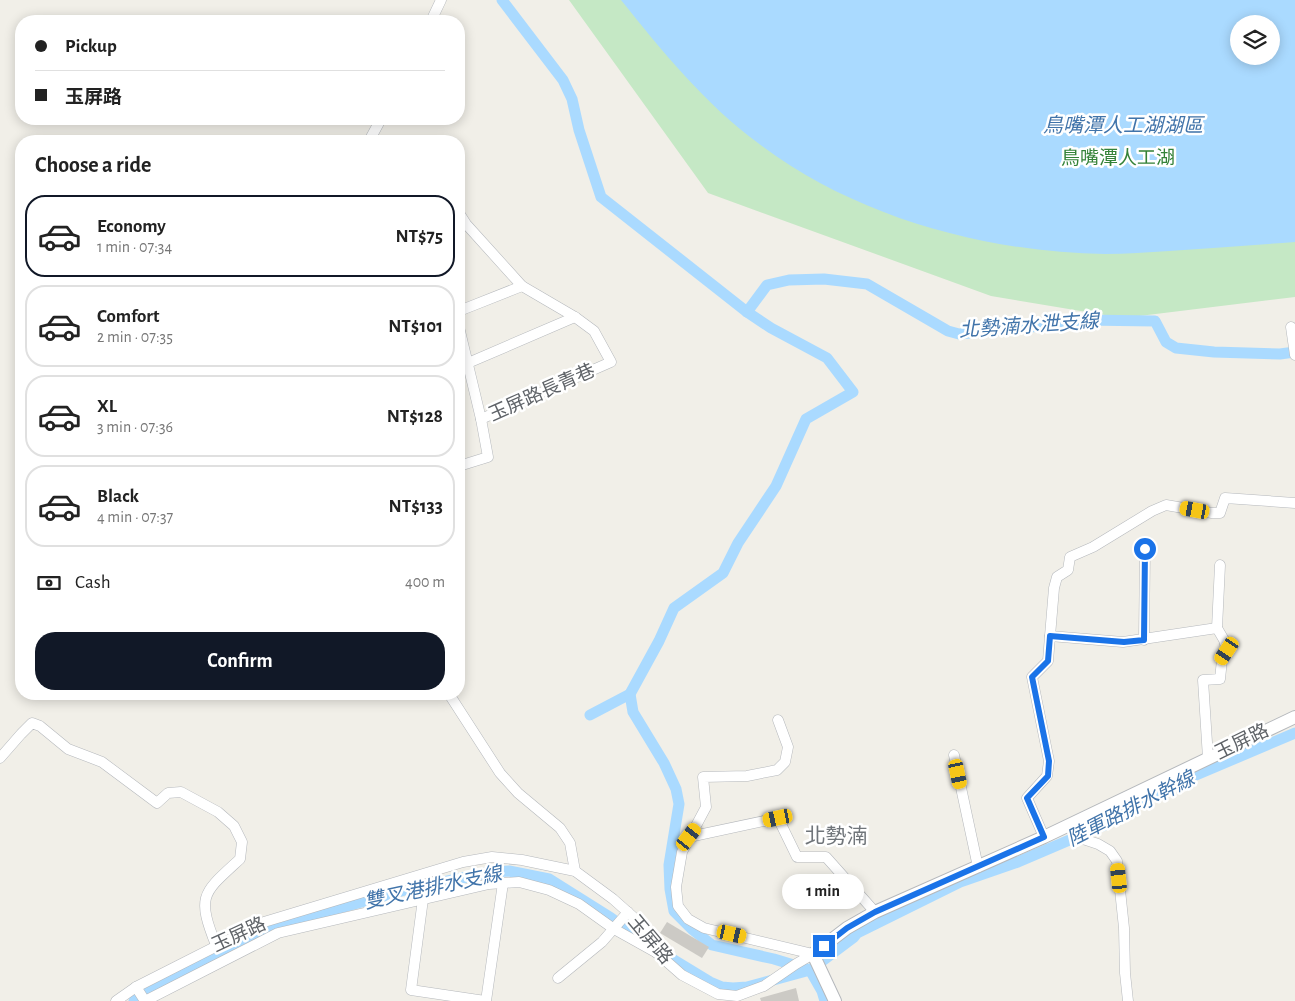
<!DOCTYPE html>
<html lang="en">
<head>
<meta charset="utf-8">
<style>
  :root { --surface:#fff; --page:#f6f6f6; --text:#222; --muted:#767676; --line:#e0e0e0; --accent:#111827 }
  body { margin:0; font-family:"Alegreya Sans","Noto Sans TC",sans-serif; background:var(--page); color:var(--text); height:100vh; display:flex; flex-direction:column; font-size:19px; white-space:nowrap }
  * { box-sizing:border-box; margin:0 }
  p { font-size:16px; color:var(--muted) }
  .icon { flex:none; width:28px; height:28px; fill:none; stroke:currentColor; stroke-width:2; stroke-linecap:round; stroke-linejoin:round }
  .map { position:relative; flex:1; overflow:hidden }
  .side { position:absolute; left:15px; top:135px; width:450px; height:565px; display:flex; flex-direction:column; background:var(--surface); border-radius:20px; box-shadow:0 2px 12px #0003 }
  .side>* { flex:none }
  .top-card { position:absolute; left:15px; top:15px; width:450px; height:110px; border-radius:20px; box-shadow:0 2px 12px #0003; display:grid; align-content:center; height:110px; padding:0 20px; background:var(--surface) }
  .tools { position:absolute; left:1230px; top:15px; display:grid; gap:10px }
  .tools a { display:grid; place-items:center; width:50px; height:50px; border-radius:50%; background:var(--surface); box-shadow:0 2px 12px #0003; font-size:25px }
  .end { position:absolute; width:22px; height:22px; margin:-11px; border:6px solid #1a73e8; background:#fff; box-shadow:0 0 0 2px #fff }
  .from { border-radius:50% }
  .bubble { position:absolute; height:35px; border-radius:18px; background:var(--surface); box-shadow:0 2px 12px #0003; font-size:16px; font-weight:600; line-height:35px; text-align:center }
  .car { position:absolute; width:15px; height:30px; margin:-15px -8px; border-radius:6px; box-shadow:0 0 4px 1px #0007; background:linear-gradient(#f5c518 24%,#345 0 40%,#f5c518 0 76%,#345 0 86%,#f5c518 0) }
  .top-card b { display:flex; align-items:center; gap:18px; height:48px; font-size:19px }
  .top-card b+b { border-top:1px solid var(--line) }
  .top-card i { width:12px; height:12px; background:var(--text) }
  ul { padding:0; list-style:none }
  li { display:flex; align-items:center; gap:15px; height:82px; margin:0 10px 8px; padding:0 10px; border:2px solid var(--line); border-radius:20px }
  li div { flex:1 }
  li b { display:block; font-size:19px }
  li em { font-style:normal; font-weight:600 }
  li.on { border-color:var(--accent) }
  li>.icon { width:45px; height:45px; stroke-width:1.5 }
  h2 { padding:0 20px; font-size:22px; line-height:60px }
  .pay { display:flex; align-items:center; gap:12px; height:55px; padding:0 20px; font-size:19px }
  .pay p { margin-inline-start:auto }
  .cta { display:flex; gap:10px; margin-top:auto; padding:10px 20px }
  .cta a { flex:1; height:58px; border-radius:20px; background:var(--accent); color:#fff; font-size:20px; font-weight:600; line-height:58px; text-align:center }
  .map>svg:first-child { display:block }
</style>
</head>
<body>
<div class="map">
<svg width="1295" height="1001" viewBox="0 0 1295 1001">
  <rect width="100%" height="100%" fill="#f1efe8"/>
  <path fill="#c5e8c5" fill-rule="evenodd" d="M569,0h726v297l-172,21 -132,-22 -283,-103zM1239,24h32v32h-32z"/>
  <path fill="#aadaff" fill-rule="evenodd" d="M621,0h674v242c-42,3 -84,6 -126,9 -21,1 -43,3 -64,3 -121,-2 -250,-37 -347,-111 -53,-39 -96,-92 -137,-143zM1239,24h32v32h-32z"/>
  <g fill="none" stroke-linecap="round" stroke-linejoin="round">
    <g stroke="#aadaff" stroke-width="11">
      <path d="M502,0l61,80 9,19 7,31 22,67 146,115 24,16 56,30 26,34 -47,27 -30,67 -38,57 -15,30 -49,35 -15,33 -29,53 -40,21"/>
      <path d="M747,312l20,-27 22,-5 35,-1 43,5 81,47 11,3 57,-5 67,-9 72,1 11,21 10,6 38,4 66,2 15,-2"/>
      <path d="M630,694l3,18 31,51 12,26 3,15 -10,61 1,24 4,22 19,19 19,15 62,14 36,11 12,21 3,10"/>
      <path d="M659,951l51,31 12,5 11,1 14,-1 63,-17 44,-33 3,-4 103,-51 58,-20 89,-38 37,-23 45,-23 106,-45"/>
      <path d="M134,1001l13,-11 94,-50 41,-16 123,-34 86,-18 18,-1 40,8 62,39 32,23"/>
    </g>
  </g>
  <g fill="#cccac5">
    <path d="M667,922l42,25 -7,11 -42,-25z"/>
    <path d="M796,988l3,13h-38l-1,-3z"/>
  </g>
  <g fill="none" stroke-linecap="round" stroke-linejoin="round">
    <g stroke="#b5b8bc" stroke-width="11">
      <g id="minor">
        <path d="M431,21l10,-21"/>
        <path d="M369,141l12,-22"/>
        <path d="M459,213l7,11 56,62 53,31 19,14 17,31 -130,57"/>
        <path d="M459,311l63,-25"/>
        <path d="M459,327l22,92 7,38 -29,9"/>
        <path d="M1291,327l4,28"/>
        <path d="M468,363l107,-46"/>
        <path d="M1050,636l4,-48 3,-11 11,-7 2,-13 23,-10 59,-36 14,-6 46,8h8l5,-15 70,5"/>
        <path d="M1144,640l1,-91"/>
        <path d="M449,694l51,79 18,20 42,35 10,15 5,28"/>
        <path d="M778,720l10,27 -3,15 -8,8 -30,6 -44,1 3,30 -24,45 -6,35 2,19 10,13 16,9 109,26"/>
        <path d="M954,755l24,112"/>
        <path d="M0,758l21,-24 11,-11 8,3 28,23 34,13 55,41 11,-10 13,-1 37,20 16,14 8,16 -2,17c-37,34 -44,36 -24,86"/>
        <path d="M1208,758l-5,-78 17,-1 2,-19 5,-9 -3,-11 -7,-12 3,-63"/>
        <path d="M1074,823l9,16 15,5 12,7 7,10 7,67 1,45 3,28"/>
        <path d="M689,837l89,-19 19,39h29l49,55"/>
        <path d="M1044,837l-17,-39 20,-22 2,-15 -17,-84 16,-16 2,-25 73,6 94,-14"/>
        <path d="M423,899l-12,91 74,11"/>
        <path d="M558,978l44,-36 26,-30"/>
        <path d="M136,987l9,14 133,-68 211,-49 30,-2 30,8 30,14 35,25 43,24"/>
        <path d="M116,1001l20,-14 128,-65 199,-60 29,-5 30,3 53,11 38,28 27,24 17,30 25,22 36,19 19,2 27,-10 32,-22 17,-10"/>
        <path d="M486,1001l17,-118"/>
      </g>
    </g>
    <g stroke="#b5b8bc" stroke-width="14">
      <path id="tertiary" d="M835,1001l-22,-47 34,-26 28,-16 169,-75 251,-120"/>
    </g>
    <use href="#minor" stroke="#fff" stroke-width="10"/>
    <use href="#tertiary" stroke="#fff" stroke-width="12"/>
  </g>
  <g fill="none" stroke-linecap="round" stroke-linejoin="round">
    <path stroke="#1a73e8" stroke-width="6" d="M824,946l23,-18 28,-16 169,-75 -17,-39 21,-22 1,-15 -17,-84 16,-16 2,-25 74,6 20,-2 1,-91"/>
  </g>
  <g text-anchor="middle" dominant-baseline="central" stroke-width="5" stroke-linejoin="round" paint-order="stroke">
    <g font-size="19" fill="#348238" stroke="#fff">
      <text x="1118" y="158">鳥嘴潭人工湖</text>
    </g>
    <g font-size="19" fill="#5f6368" stroke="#fff">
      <text transform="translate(542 393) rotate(-24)">玉屏路長青巷</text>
      <text transform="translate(1242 742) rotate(-26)">玉屏路</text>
      <text transform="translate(239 935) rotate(-25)">玉屏路</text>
      <text transform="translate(650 940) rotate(50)">玉屏路</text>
    </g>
    <g font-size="20" font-style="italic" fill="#4174aa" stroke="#fff">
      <text x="1123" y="126">鳥嘴潭人工湖湖區</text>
      <text transform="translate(1029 326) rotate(-4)">北勢湳水泄支線</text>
      <text transform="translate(1131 809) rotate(-27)">陸軍路排水幹線</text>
      <text transform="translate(433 888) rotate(-12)">雙叉港排水支線</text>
    </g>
    <g font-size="21" fill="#70757a" stroke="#fff">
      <text x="836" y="836">北勢湳</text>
    </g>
  </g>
</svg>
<div class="tools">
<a><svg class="icon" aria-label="layers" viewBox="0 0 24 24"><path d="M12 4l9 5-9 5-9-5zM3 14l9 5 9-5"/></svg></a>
</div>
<i class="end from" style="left:1145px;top:549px"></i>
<i class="end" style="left:824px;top:946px"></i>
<div class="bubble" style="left:782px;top:874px;width:82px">1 min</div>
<i class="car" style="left:1195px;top:510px;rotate:280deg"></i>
<i class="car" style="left:1227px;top:651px;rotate:214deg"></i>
<i class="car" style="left:958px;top:774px;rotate:168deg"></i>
<i class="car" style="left:778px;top:818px;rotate:258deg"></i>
<i class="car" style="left:689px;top:837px;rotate:37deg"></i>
<i class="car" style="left:1119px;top:878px;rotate:354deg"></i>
<i class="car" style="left:732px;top:934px;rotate:103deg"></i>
<div class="top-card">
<b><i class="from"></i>Pickup</b>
<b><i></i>玉屏路</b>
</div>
<section class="side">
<h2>Choose a ride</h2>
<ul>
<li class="on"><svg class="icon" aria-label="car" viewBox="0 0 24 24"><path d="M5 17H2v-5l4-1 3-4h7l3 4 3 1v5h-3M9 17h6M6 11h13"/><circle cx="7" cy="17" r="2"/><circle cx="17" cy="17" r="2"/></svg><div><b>Economy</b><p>1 min · 07:34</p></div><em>NT$75</em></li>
<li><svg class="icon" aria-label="car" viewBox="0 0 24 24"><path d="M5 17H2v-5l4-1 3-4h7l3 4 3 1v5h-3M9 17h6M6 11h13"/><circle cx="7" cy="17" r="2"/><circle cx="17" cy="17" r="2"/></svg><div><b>Comfort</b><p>2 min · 07:35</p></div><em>NT$101</em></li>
<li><svg class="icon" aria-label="car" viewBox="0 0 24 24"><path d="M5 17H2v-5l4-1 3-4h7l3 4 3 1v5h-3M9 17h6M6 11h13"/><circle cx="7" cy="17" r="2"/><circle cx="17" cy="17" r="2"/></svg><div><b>XL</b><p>3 min · 07:36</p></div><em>NT$128</em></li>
<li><svg class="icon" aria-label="car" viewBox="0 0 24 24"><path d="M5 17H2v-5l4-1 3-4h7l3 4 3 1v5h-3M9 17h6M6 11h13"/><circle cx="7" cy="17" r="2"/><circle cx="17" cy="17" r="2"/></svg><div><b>Black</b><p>4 min · 07:37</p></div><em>NT$133</em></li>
</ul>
<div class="pay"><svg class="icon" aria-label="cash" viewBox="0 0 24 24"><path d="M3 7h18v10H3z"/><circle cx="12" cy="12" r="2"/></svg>Cash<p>400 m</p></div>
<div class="cta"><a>Confirm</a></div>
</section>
</div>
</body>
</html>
